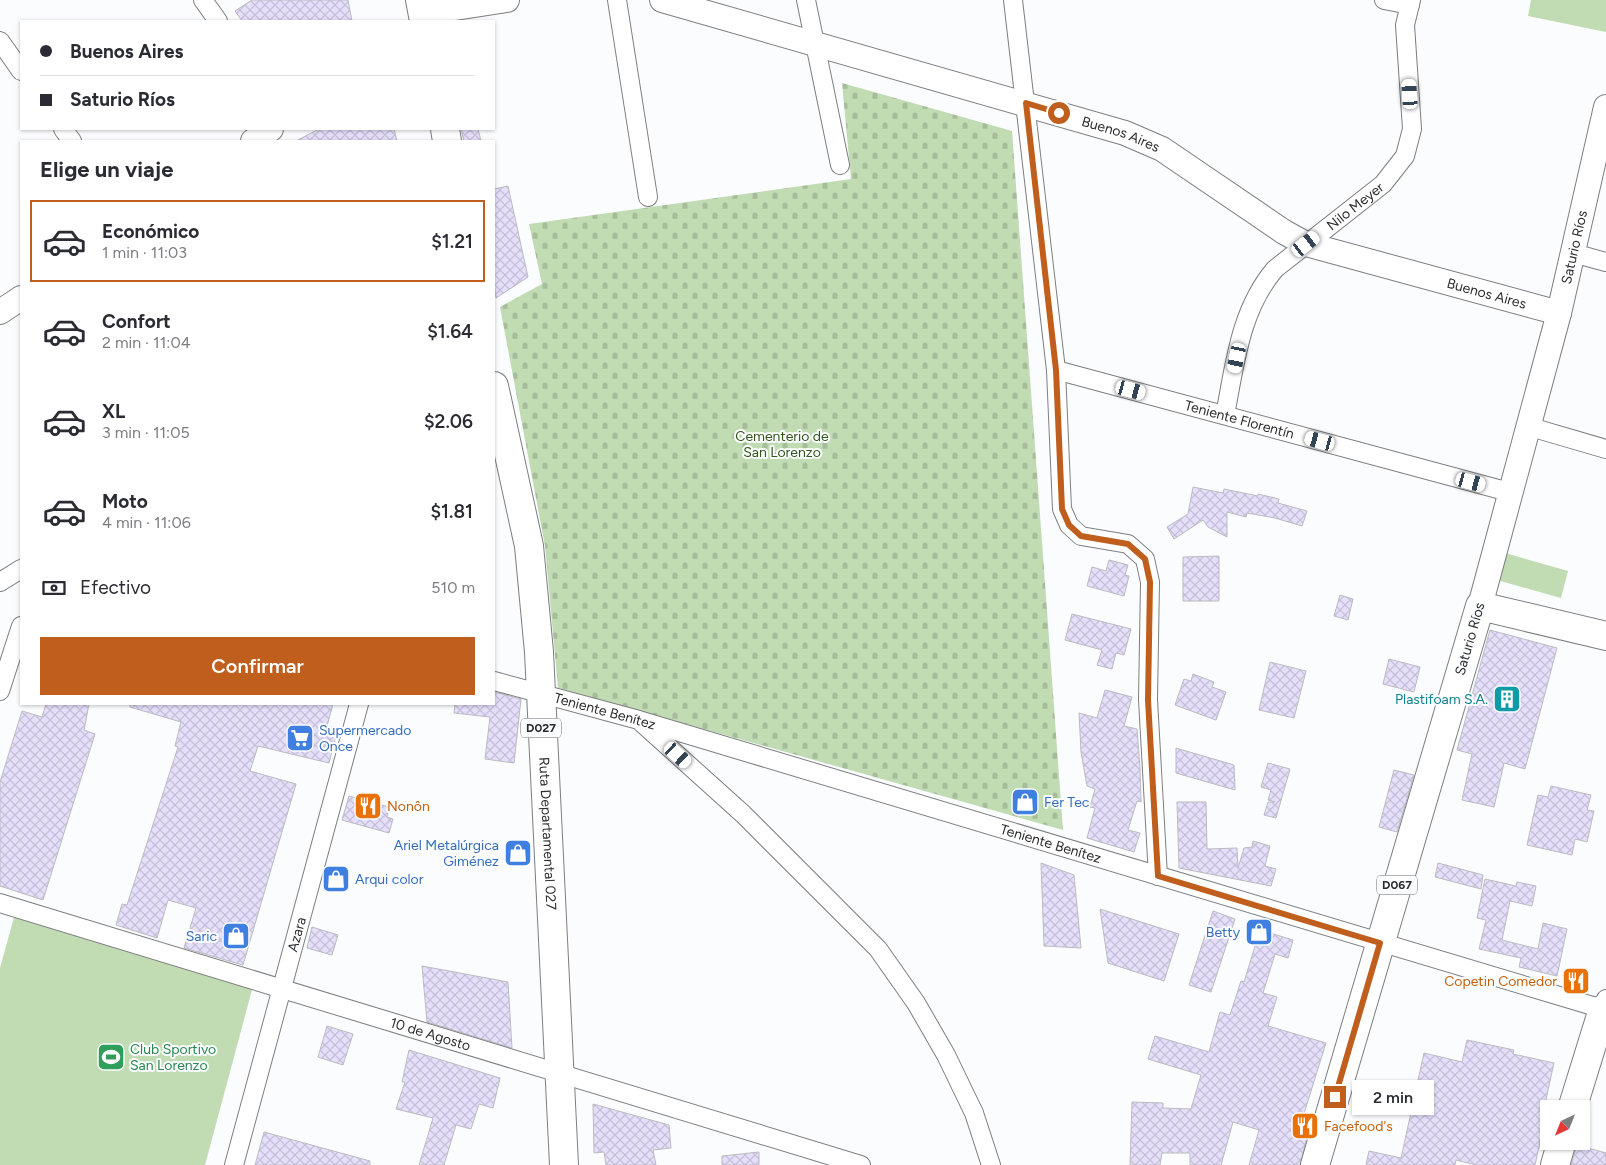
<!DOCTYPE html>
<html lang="es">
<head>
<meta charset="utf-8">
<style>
  :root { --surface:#fff; --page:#f7f7f7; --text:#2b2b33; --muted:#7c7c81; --line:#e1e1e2; --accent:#c05f1d }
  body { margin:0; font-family:Figtree,sans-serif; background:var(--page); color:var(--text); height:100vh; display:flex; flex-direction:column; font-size:19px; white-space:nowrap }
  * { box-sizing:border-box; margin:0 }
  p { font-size:16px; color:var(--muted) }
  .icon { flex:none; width:28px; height:28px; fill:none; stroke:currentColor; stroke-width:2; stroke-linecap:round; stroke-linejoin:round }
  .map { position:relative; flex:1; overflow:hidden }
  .sheet { position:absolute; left:20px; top:140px; width:475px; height:565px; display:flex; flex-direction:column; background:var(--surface); border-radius:0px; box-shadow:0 1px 4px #0004 }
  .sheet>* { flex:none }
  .top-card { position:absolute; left:20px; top:20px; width:475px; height:110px; border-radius:0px; box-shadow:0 1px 4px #0004; display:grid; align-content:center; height:110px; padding:0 20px; background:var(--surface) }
  .needle { width:32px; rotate:223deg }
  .tools { position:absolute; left:1540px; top:1100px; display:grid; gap:10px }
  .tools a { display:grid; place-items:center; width:50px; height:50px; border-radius:0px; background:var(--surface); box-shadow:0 1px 4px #0004; font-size:25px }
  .end { position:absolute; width:22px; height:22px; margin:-11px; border:6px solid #c05f1d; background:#fff; box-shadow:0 0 0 2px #fff }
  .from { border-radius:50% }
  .bubble { position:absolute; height:35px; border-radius:0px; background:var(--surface); box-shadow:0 1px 4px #0004; font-size:16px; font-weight:600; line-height:35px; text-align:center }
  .car { position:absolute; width:15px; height:30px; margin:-15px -8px; border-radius:6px; box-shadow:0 0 4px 1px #0007; background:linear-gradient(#fff 24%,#345 0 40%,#fff 0 76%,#345 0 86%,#fff 0) }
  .top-card b { display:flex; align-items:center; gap:18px; height:48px; font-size:19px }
  .top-card b+b { border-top:1px solid var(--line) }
  .top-card i { width:12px; height:12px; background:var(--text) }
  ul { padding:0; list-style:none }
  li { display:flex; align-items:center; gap:15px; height:82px; margin:0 10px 8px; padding:0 10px; border:2px solid transparent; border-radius:0px }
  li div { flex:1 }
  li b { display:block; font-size:19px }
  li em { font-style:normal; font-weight:600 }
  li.active { border-color:var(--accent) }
  li>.icon { width:45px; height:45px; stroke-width:1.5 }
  h2 { padding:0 20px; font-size:22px; line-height:60px }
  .pay { display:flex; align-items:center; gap:12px; height:55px; padding:0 20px; font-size:19px }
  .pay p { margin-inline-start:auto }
  .action { display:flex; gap:10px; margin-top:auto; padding:10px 20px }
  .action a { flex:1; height:58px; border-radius:0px; background:var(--accent); color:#fff; font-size:20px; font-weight:600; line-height:58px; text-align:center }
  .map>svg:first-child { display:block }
</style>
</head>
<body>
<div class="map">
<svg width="1606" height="1165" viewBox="0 0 1606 1165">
  <defs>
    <pattern id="cemetery-stones" width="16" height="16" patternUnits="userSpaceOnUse" patternTransform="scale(1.25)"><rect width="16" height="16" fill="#c1dbb3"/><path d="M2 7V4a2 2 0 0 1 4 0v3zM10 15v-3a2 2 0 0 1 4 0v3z" fill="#a6bc9a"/></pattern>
    <pattern id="building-cross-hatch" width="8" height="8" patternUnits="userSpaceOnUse" patternTransform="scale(1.25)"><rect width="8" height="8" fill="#e6dffc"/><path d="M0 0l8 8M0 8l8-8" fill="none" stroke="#c5c0d8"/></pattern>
  </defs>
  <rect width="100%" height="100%" fill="#fafcfe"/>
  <g fill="#c1dbb3">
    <path d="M1531,0h75v32l-78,-16z"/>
    <path d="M1505,553l63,18 -7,27 -64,-18z"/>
    <path d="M15,914l238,72 -48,179h-205v-197z"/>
  </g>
  <path fill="url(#cemetery-stones)" d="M842,83l170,48 51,699 -505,-142 -13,-142 -45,-239 42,-23 -13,-60 322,-45z"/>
  <g fill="url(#building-cross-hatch)" stroke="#bcbbbf">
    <path d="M252,0h96l4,21h-110l-7,-10z"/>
    <path d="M319,129h75l3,12h-101z"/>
    <path d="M461,129h17l3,12h-17z"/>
    <path d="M508,186l20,91 -32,21 -2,-14v-95z"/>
    <path d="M1193,487l30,6 1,-4 34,7v-2l21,5 -1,4 29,8 -5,15 -27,-8 -28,-5 -1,4 -19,-5v25l-19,-10 -5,-7 -29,19 -7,-12 21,-13z"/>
    <path d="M1219,556v45h-36v-44z"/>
    <path d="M1109,560l19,5 -3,10 4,1 -5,20 -37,-10 5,-19 14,4z"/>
    <path d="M1340,595l13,4 -5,21 -14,-4z"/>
    <path d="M1072,614l59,15 -7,26 -8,-2 -4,16 -15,-4 5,-15 -37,-10z"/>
    <path d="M1490,630l67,18 -32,121 -21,-6 -10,44 -32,-7 10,-46 -15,-4z"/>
    <path d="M1389,659l31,8 -6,25 -31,-8z"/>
    <path d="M1270,662l36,9 -12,47 -35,-8z"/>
    <path d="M1193,674l21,8 -2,5 14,5 -10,28 -41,-15 9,-26 7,2z"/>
    <path d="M1105,690l27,7 -8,29 13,3 3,39 1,34 -4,-1 -9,29 12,3 -6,19 -47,-14 8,-30 -5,-1 5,-18 -8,-3 -6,-34 -2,-39 18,5z"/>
    <path d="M494,692l27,7 -7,64 -29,-4 5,-42 -36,-4 1,-9h39z"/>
    <path d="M46,704h43l-5,26 11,4 -52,166 -43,-14v-104l22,-71 20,6z"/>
    <path d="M130,704h203l-6,22 11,3 -9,34 -71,-17 -8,25 46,13 -53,181 -59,-17 12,-40 -28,-8 -11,38 -41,-13 6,-21 5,1 51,-158 -3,-1 6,-24 -51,-15z"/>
    <path d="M1176,748l58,17 1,25 -59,-17z"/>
    <path d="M1268,763l22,6 -14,49 -12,-3 4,-13h7l-7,-2 3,-10 -10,-3z"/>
    <path d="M1394,770l20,5 -17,57 -18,-5z"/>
    <path d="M1551,786l40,9 -4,15 7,1 -7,31 -12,-3 -3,16 -45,-10 11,-50 10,2z"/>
    <path d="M1018,790l16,2 -2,21 -16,-2z"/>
    <path d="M349,796l40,11 -2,10 6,2 -4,14 -47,-13z"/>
    <path d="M1177,802h29l1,47 30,-1 1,20 6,-20 8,-1 1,-6 17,5 -5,20 11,3 -5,17 -92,-18z"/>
    <path d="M1041,863l33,12 7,73 -37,-2z"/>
    <path d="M1438,863l45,12 -2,14 -46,-12z"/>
    <path d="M329,871l17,4 -3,12 -18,-4z"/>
    <path d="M1485,879l31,7 1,-4 19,4 -4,20 -22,-5 -8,39 36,9 5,-26 24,6 -10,47 -38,-9 2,-9 -42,-9 7,-29 -9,-2z"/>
    <path d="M1100,909l79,25 -15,47 -56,-18z"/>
    <path d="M1213,911l22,8 -24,73 -22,-7z"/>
    <path d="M312,927l26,8 -6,20 -25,-7z"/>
    <path d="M1260,930l33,10 -5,18 -13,-4 -12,39 14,4 -9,29 58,17 -25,80 9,2 -10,40h-51l10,-35 -26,-8 -12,43h-31v-12h-28l-2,12h-30l2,-63 31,1v5l28,1 10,-34 -53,-16 7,-23 54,16 11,-40 10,3 11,-34 3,1z"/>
    <path d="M422,966l86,16 4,66 -85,-26z"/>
    <path d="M327,1026l26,8 -10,31 -25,-8z"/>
    <path d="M1467,1040l47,10 -1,4 41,9 -13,59 8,2v10l-3,5 -5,-1 -6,27h-59l-20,-5 -1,5h-89l3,-14 32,7 23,-105 38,9z"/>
    <path d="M409,1050l91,28 -7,30 -14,-4 -8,25 -15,-4 -12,40h-25l14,-47 -37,-9 9,-27h-3z"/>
    <path d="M593,1104l76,21 2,23 -18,2 3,15h-50l-2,-13 -10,1z"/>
    <path d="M264,1132l106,29v4h-115z"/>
    <path d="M1577,1145l29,8v12h-35z"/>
    <path d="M759,1152v13h-37v-9z"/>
  </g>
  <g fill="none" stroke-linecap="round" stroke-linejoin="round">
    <g stroke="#7c7e81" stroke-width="20">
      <g id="street">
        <path d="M203,0l15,21"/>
        <path d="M617,0l31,197"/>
        <path d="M806,0l34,165"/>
        <path d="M1013,0l43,370 6,139 7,16 12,11 47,8 17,15 5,23 -2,118 10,176"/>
        <path d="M1384,0l26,5"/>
        <path d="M0,41l21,30"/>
        <path d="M63,129l9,12"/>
        <path d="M1573,253l33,9"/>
        <path id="s1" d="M1056,370l453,122"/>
        <path id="s2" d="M1225,415c10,-51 15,-105 50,-146l108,-85 22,-28 7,-27 -7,-104 6,-25"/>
        <path d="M1527,426l79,23"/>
        <path d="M0,582l21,-13"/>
        <path id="s3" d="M494,681l145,39 964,289 3,-10"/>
        <path d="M0,691l21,-65"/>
        <path d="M642,723l101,91 135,135 38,54 30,52 28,58 17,52"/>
        <path id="s4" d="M0,903l861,262"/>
        <path id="s5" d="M234,1165l125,-461"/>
      </g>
    </g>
    <g stroke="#7c7e81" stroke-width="26">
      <g id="secondary">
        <path id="s6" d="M662,0l463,133 37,16 122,83 22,12 253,69"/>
        <path d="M423,13l84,-13"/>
        <path d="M253,141l18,-12"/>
        <path d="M0,312l21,-14"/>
        <path id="s7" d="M1480,606l79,-293 47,-206"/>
      </g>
    </g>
    <g stroke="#7c7e81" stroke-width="30">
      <g id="primary">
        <path d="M420,0l4,21"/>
        <path d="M445,129l2,12"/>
        <path id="s8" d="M494,386l35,160 10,106 25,513"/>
        <path d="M1572,1109l31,-100h3"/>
        <path d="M1315,1165l165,-559 126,30"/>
        <path d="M1555,1165l7,-24"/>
      </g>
    </g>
    <use href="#street" stroke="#fff" stroke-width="18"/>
    <use href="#secondary" stroke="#fff" stroke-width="24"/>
    <use href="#primary" stroke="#fff" stroke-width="28"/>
  </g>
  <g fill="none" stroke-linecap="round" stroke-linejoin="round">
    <path stroke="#c05f1d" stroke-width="6" d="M1059,113l-33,-10 30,267 6,139 7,16 12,11 47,8 17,15 5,23 -2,118 10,176 222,67 -45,154"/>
  </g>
  <defs>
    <g id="building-square" transform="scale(1.4375)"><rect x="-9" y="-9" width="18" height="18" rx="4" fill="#0f9aa8" stroke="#fafcfe"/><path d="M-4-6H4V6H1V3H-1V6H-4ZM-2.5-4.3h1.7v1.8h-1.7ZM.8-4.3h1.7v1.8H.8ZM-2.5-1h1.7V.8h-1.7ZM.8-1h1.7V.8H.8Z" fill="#fff"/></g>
    <g id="supermarket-square" transform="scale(1.4375)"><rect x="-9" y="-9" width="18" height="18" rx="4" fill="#3f7fe0" stroke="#fafcfe"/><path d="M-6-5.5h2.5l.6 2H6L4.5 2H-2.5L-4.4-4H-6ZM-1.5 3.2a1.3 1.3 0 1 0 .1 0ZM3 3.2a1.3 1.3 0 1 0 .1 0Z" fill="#fff"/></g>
    <g id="shop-square" transform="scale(1.4375)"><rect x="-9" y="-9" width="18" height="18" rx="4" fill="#3f7fe0" stroke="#fafcfe"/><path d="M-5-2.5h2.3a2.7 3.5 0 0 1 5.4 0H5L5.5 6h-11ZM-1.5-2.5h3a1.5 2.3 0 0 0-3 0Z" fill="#fff"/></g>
    <g id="restaurant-square" transform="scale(1.4375)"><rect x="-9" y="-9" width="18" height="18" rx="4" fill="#e8710a" stroke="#fafcfe"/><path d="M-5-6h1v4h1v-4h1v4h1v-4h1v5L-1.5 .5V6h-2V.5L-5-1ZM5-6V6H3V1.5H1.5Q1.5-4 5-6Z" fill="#fff"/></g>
    <g id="stadium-square" transform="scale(1.4375)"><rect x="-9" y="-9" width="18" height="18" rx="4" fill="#2e9e5b" stroke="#fafcfe"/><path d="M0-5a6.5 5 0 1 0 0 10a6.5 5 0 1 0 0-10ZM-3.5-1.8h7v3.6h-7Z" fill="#fff"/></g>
  </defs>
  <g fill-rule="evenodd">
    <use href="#building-square" x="1507" y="699"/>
    <use href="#supermarket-square" x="300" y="738"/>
    <use href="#shop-square" x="1025" y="802"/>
    <use href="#restaurant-square" x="368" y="806"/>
    <use href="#shop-square" x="518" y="853"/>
    <use href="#shop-square" x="336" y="879"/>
    <use href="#shop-square" x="1259" y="932"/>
    <use href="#shop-square" x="236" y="936"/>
    <use href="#restaurant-square" x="1576" y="981"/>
    <use href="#stadium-square" x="111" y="1057"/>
    <use href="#restaurant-square" x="1305" y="1126"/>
  </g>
  <g text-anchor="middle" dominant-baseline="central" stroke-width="4" stroke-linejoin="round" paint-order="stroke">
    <g fill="#fafcfe" stroke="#696a6c" stroke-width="1">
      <rect x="521" y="718.5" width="40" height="19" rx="4"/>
      <rect x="1377" y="875.5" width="40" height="19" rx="4"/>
    </g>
    <g font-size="12" font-weight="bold" fill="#2b2c2e">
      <text x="541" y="728">D027</text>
      <text x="1397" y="885">D067</text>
    </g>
    <g font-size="14" fill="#2b2c2e" stroke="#fafcfe">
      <text stroke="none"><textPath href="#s6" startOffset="478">Buenos Aires</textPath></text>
      <text stroke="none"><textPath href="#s2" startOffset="258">Nilo Meyer</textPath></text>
      <text stroke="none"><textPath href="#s7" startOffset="371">Saturio Ríos</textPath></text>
      <text stroke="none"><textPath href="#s6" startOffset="882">Buenos Aires</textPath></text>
      <text stroke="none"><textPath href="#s1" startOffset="190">Teniente Florentín</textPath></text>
      <text transform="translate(1470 639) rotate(-74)">Saturio Ríos</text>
      <text stroke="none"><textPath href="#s3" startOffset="115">Teniente Benítez</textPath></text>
      <text stroke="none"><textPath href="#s8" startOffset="452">Ruta Departamental 027</textPath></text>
      <text stroke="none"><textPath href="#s3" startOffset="580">Teniente Benítez</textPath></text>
      <text stroke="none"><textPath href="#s5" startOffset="239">Azara</textPath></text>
      <text stroke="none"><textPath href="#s4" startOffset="450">10 de Agosto</textPath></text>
    </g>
    <g font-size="14" fill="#32551b" stroke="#fafcfe">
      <text x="782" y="436">Cementerio de<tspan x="782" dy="16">San Lorenzo</tspan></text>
    </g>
    <g font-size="14" fill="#0d838f" stroke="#fafcfe" text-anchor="end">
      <text x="1488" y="699">Plastifoam S.A.</text>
    </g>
    <g font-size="14" fill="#366cbe" stroke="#fafcfe" text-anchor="start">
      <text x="319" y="730">Supermercado<tspan x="319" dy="16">Once</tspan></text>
      <text x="1044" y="802">Fer Tec</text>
      <text x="499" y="845" text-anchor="end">Ariel Metalúrgica<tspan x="499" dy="16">Giménez</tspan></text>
      <text x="355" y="879">Arqui color</text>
      <text x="1240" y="932" text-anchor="end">Betty</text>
      <text x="217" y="936" text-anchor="end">Saric</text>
    </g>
    <g font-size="14" fill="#c56008" stroke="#fafcfe" text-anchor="start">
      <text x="387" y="806">Nonôn</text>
      <text x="1557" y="981" text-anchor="end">Copetin Comedor</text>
      <text x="1324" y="1126">Facefood's</text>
    </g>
    <g font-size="14" fill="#27864d" stroke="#fafcfe" text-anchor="start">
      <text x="130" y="1049">Club Sportivo<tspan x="130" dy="16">San Lorenzo</tspan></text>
    </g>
  </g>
</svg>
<div class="tools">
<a><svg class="needle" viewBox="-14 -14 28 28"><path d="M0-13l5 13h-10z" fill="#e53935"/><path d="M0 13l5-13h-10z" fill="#7c7c81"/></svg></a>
</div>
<i class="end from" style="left:1059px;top:113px"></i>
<i class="end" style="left:1335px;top:1097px"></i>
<div class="bubble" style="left:1352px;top:1080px;width:82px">2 min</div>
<i class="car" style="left:1410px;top:94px;rotate:356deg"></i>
<i class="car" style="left:1306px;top:244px;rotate:52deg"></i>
<i class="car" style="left:1237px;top:358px;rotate:192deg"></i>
<i class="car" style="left:1131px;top:390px;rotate:105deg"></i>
<i class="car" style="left:1320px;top:441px;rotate:285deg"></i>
<i class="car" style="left:1471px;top:482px;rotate:105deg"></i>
<i class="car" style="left:678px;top:755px;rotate:132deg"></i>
<div class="top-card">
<b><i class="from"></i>Buenos Aires</b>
<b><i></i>Saturio Ríos</b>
</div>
<section class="sheet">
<h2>Elige un viaje</h2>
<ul>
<li class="active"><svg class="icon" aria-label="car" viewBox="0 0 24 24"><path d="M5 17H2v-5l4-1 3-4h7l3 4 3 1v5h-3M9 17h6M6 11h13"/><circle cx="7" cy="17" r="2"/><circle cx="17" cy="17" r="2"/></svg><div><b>Económico</b><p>1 min · 11:03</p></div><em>$1.21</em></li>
<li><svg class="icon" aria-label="car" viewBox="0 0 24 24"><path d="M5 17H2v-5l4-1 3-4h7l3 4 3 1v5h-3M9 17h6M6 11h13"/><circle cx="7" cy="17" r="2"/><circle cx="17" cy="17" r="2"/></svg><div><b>Confort</b><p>2 min · 11:04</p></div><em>$1.64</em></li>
<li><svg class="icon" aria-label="car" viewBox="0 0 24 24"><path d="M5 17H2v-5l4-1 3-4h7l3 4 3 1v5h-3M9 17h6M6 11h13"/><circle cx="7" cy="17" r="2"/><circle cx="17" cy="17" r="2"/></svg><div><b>XL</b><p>3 min · 11:05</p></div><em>$2.06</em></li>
<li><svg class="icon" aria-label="car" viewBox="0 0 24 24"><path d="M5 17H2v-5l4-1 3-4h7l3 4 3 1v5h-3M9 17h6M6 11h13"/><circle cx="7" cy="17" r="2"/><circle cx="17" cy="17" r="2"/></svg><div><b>Moto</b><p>4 min · 11:06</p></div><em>$1.81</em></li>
</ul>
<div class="pay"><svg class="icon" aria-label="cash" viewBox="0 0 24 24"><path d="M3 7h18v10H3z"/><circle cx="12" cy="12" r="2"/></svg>Efectivo<p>510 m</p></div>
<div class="action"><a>Confirmar</a></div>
</section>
</div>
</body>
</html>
